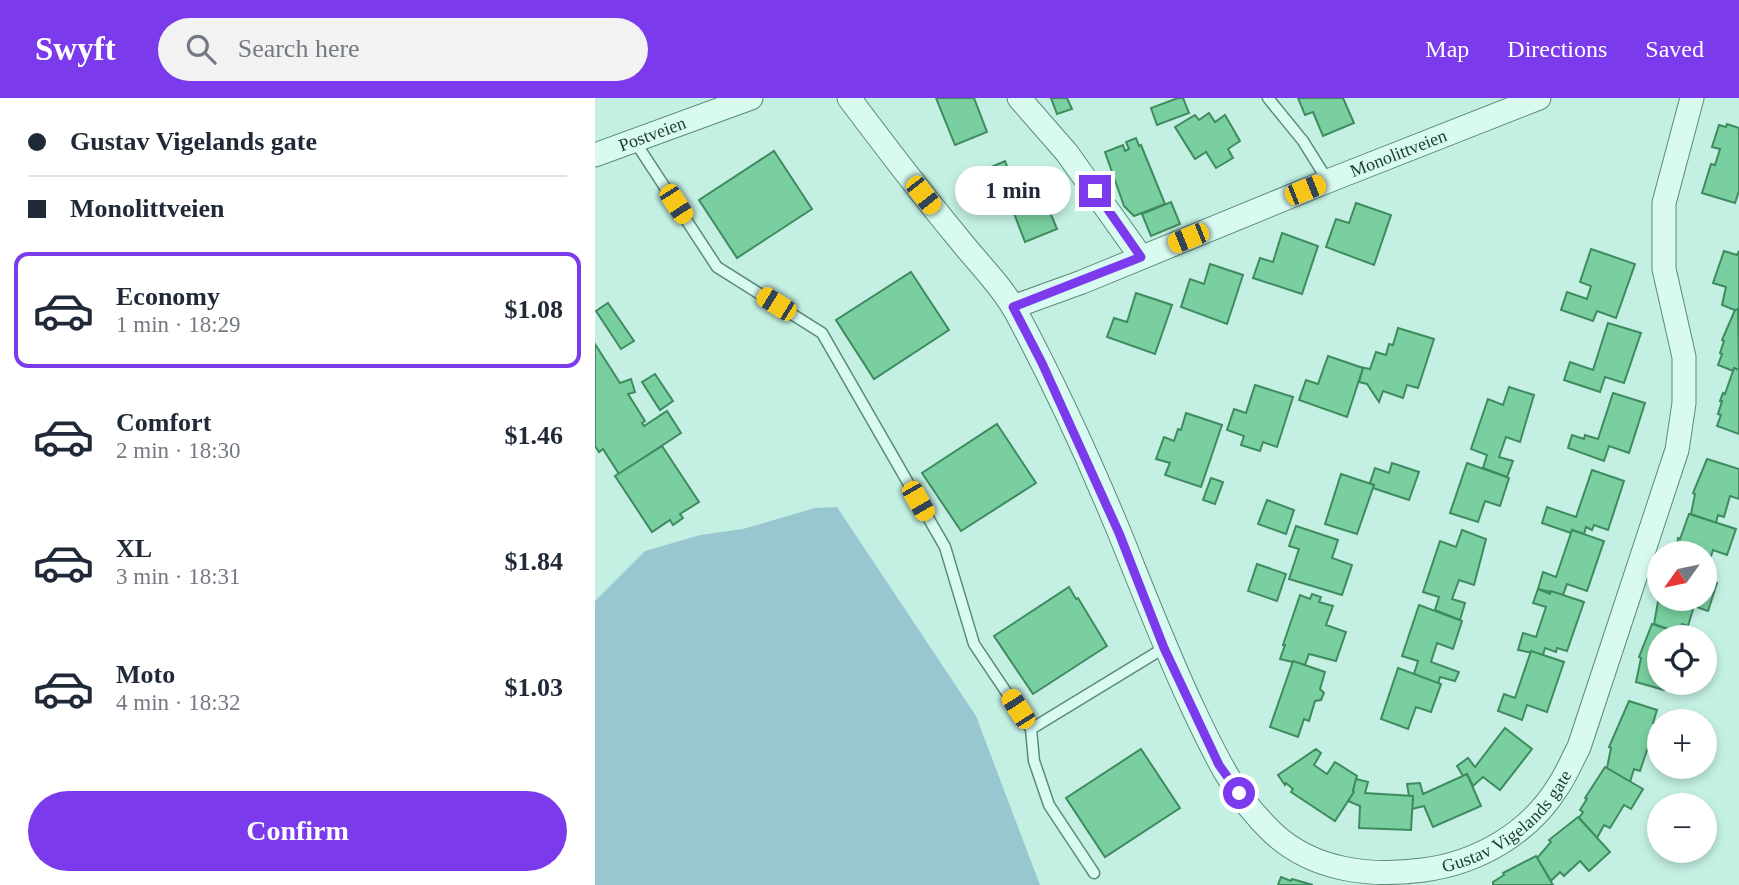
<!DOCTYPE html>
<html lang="en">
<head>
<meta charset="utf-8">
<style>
  :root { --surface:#fff; --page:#f2f2f3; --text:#1f2937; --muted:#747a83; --line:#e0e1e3; --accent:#7c3aed }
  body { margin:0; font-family:"Times New Roman",serif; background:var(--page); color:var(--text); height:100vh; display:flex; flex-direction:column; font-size:26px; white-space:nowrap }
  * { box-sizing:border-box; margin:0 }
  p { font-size:23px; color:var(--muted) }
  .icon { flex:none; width:38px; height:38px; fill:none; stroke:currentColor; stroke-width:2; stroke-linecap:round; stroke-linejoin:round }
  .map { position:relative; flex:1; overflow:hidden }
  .side { display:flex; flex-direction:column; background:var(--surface); width:595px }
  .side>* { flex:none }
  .banner { display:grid; align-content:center; height:154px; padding:0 28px; background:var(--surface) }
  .needle { width:46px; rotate:237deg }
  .controls { position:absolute; left:1052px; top:443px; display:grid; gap:14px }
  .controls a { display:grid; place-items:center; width:70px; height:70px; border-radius:50%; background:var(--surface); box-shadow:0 4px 10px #0003; font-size:35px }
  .end { position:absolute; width:32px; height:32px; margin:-16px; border:9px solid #7c3aed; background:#fff; box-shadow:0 0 0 4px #fff }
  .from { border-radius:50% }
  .bubble { position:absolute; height:49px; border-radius:24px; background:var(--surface); box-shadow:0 4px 10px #0003; font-size:23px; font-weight:700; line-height:49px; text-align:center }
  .car { position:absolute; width:21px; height:42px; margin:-21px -10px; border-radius:9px; box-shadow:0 0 5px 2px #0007; background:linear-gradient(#f5c518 24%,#345 0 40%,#f5c518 0 76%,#345 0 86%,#f5c518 0) }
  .banner b { display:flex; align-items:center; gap:24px; height:66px; font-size:26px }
  .banner b+b { border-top:2px solid var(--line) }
  .banner i { width:18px; height:18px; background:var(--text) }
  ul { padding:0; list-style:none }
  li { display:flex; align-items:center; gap:21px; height:116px; margin:0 14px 10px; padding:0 14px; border:4px solid transparent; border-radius:14px }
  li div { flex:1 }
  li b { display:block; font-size:26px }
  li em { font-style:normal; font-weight:700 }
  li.selected { border-color:var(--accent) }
  li>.icon { width:63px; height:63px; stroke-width:1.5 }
  .button { display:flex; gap:14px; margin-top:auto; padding:14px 28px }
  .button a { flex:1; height:80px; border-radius:42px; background:var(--accent); color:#fff; font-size:28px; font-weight:700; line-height:80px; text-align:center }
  header { display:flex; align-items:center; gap:42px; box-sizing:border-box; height:98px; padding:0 35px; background:var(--accent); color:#fff }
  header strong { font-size:33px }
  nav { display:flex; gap:38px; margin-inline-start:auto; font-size:24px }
  .search { width:490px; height:63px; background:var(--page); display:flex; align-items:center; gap:18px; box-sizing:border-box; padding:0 24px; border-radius:38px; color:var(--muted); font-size:26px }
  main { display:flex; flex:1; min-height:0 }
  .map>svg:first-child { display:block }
</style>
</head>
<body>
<header>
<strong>Swyft</strong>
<div class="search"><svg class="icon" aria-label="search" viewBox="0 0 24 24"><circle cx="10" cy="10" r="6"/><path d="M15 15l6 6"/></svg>Search here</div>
<nav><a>Map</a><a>Directions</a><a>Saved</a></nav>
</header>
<main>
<section class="side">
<div class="banner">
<b><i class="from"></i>Gustav Vigelands gate</b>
<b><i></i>Monolittveien</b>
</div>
<ul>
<li class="selected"><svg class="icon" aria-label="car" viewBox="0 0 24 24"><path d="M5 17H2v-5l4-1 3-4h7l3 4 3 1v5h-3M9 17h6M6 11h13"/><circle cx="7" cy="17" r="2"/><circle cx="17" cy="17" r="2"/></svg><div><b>Economy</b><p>1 min · 18:29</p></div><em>$1.08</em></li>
<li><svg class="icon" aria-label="car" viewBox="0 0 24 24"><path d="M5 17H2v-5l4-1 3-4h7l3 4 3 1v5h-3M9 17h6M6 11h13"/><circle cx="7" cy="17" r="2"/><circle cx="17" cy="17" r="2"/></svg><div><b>Comfort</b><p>2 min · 18:30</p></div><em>$1.46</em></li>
<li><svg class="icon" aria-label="car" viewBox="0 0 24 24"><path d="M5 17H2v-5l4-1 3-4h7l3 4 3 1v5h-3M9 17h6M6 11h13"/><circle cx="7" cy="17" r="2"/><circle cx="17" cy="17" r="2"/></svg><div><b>XL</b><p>3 min · 18:31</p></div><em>$1.84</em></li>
<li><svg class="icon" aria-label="car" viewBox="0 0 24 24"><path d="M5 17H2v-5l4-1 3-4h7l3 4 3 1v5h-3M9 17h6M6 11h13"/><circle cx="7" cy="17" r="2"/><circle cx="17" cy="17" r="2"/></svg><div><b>Moto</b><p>4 min · 18:32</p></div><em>$1.03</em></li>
</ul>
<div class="button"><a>Confirm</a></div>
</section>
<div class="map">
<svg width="1144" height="787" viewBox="0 0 1144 787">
  <rect width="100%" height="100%" fill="#c4f0e4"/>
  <path fill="#98c7cf" d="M242,409l139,209 64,169h-445v-284l50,-50 55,-16 43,-6 72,-21z"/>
  <g fill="#79cf9f" stroke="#3f8b5f" stroke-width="2">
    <path d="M341,0h38l13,34 -32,13z"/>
    <path d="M456,0h16l5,11 -15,5z"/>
    <path d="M583,0h5l6,15 -32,12 -6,-17z"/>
    <path d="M703,0h45l11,25 -31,13 -10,-24 -8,3z"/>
    <path d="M614,15l6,9 10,-7 15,26 -12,8 5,9 -17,10 -10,-16 -11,7 -20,-32 20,-12 4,5z"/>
    <path d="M1132,26l12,4v63l-4,12 -33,-10 9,-29 4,1 5,-16 -8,-2 7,-22 7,2z"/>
    <path d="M541,40l3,8 2,-1 24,59 -31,12 -10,-10 -19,-54 18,-7 2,6 4,-2 -3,-7z"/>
    <path d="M179,53l38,58 -75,49 -38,-58z"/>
    <path d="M410,63l7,18 -26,10 -3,-7 -15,5 -3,-9z"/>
    <path d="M447,75l9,25 -6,2 12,29 -32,13 -15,-39 5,-2 -6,-15z"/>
    <path d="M576,104l9,22 -29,12 -9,-22z"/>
    <path d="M761,105l35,12 -17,50 -48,-18 10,-28 13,4z"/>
    <path d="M687,135l36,13 -16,48 -49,-16 7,-20 13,4z"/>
    <path d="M996,151l44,15 -19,54 -19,-7 -4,10 -32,-11 6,-18 20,7 4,-13 -11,-4z"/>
    <path d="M1129,153l13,4 2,-4v58l-2,2 -15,-6 4,-18 -13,-4z"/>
    <path d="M615,166l33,11 -16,49 -46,-17 9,-28 14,5z"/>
    <path d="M316,174l38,58 -75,49 -38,-59z"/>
    <path d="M541,195l36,12 -17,49 -48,-17 7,-19 13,4z"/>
    <path d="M13,205l26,38 -13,8 -25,-38z"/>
    <path d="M1143,211l1,61 -5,-2 -1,3 -15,-6 4,-11 -2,-1 4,-12 -2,-1 13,-30z"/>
    <path d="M1013,225l33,10 -17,50 -19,-6 -5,15 -36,-12 6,-18 23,8z"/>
    <path d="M803,230l36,11 -16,49 -11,-3 -4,13 -20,-7 -4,11 -12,-18 -8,-2 4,-14 -3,-1 10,2 6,-17 10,3 3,-11 4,1z"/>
    <path d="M0,246l25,39 11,-4 4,13 -7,2 17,27 -3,2 2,3 23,-15 14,22 -62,41 -16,-25 -4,3 -4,-6z"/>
    <path d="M733,258l35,12 -16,49 -48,-17 7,-20 12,4z"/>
    <path d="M1139,270l5,2v64l-22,-8 4,-11 -3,-1 4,-13h-2l3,-8 2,1z"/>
    <path d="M60,276l18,27 -13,9 -18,-28z"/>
    <path d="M660,287l38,12 -16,50 -14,-5 -3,9 -19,-6 3,-9 -17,-6 7,-21 12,4z"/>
    <path d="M914,289l25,8 -14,47 -14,-5 -7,20 14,4 -6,16 -24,-9 4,-13 -16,-6 17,-50 15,6z"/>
    <path d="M1018,295l32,10 -16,50 -20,-7 -5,15 -36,-13 4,-13 12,4 1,-4 13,4z"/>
    <path d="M591,315l36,12 -21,62 -36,-12 5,-12 -14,-4 8,-22 10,4 4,-12 3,1z"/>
    <path d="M402,326l39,59 -75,48 -39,-58z"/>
    <path d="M67,348l37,56 -19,12 3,4 -10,7 -3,-5 -18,12 -37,-56z"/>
    <path d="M1112,361l32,10v30l-9,-3 -6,21 -6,-2 -2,8 -25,-9 4,-20 -2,-1z"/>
    <path d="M797,365l27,9 -10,28 -36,-12 1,-3 -4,-2 5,-15 14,5z"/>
    <path d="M872,365l42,15 -9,28 -15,-5 -7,21 -28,-9z"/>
    <path d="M997,372l32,11 -16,49 -14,-5 -2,5 -6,-3 -2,7 -12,-4 -1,3 -29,-10 5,-16 29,10z"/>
    <path d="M746,376l33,11 -17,49 -32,-10z"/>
    <path d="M616,380l12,4 -8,22 -12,-4z"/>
    <path d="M672,402l27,10 -8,24 -28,-10z"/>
    <path d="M1094,416l47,15 -9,26 -14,-5 -7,22 -1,-19h-29l2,-15 2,1z"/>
    <path d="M701,428l42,14 -6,18 20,7 -10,30 -53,-16 10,-30 -10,-3z"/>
    <path d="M867,432l24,9 -12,46 -15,-5 -7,19 13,4 -5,17 -25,-10 4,-13 -16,-5 17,-51 16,6z"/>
    <path d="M977,432l32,11 -17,50 -20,-7 -4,11 -25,-6 5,-17 13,5z"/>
    <path d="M662,466l29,10 -9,27 -29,-10z"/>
    <path d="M1110,481l12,4 -9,28 -14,-5 -6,20 -6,-2 -3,9 -25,-9 5,-28v2h46z"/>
    <path d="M474,489l7,12 2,-1 29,48 -74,48 -39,-58z"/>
    <path d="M943,491l12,5 1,-3 33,11 -17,49 -10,-3 -1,4 -11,-4 -2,7 -25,-5 5,-17 13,4 10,-30 -13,-4z"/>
    <path d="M717,496l9,3 -2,5 14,4 -7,19 20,7 -10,29 -27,-7 -4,11 -25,-6 5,-14h-2l17,-50 10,4z"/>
    <path d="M824,507l43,16 -9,28 -16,-6 -6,19 28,10 -4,9 -15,-4 -2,7 -13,-5 -11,-5 4,-13 -16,-5z"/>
    <path d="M1057,526l40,13h-33v45h8l-3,8 -28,-8 5,-24 -2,-1z"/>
    <path d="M936,553l33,11 -17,50 -20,-7 -5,15 -24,-9 6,-17 11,4z"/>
    <path d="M698,563l32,11 -5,17 4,4 -3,7 -6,1 -6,20 -5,-2 -6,18 -28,-10z"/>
    <path d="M803,570l43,16 -10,28 -15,-5 -8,22 -27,-10z"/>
    <path d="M1034,603l28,9 -4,13 6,1v31l-12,-5 -7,21 -6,-2 -4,13 -23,-14 4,-20 -2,-1z"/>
    <path d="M910,630l27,21 -32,41 -17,-13 -10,9 -6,-12 -4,2 -6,-10 11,-8 7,9z"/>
    <path d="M546,651l39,59 -75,49 -39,-59z"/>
    <path d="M721,651l5,4 -7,12 13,9 8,-12 22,14 -4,15 1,1 -19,29 -44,-29 2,-3 -7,-6 -1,2 -7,-10z"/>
    <path d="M1010,669l38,22 -12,20 -7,-4 -14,23 -6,-3 -7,13 -18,-20 4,-6 -3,-2 7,-11 -2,-1z"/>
    <path d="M872,676l14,32 -48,21 -9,-21 -12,3 1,-13h-4l-2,-12 13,-1 3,11z"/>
    <path d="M761,681l12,3 -3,11 48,3 -2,34 -52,-2 1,-22 -12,-5 6,-9 -1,-1z"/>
    <path d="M983,719l32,35 -21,19 -9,-10 -16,15 -4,-4 -9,9 -14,-23 14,-16 -2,-2z"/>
    <path d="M941,758l17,29h-60v-3l11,-7 -1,-2z"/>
    <path d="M686,779l10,4 1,-2 21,6h-35z"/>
  </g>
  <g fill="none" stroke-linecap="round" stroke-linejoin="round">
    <g stroke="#5a8b76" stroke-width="13">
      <g id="lane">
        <path d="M673,0l35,43 25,40"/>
        <path d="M39,42l83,127 105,66 123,214 29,97 57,85 3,32 15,44 45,68"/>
        <path d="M436,631l133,-81"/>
      </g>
    </g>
    <g stroke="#5a8b76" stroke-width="25">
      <g id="street">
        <path id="s1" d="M254,0c36,48 72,95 110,141 18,23 43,47 57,73 38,71 73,147 104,222 23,57 45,114 71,170 23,49 42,91 82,129 41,38 98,44 150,37 55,-7 107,-37 136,-85 8,-12 13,-25 20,-38l98,-297 7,-47v-46l-20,-88v-66l28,-105"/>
        <path d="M424,0l48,55 74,104"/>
        <path id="s2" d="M0,57l156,-57"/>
        <path id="s3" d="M418,209l69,-25 246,-101 211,-83"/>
      </g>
    </g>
    <use href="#lane" stroke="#d8faf1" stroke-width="10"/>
    <use href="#street" stroke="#d8faf1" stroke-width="23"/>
  </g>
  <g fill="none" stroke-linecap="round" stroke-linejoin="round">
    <path stroke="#7c3aed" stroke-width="9" d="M500,93l46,66 -128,50 29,56 77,170 45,115 55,117 20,28"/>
  </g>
  <g text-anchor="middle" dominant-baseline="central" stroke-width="7" stroke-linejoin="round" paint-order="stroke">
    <g font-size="18" fill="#1e3b2d" stroke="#d4f7ee">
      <text stroke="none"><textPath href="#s2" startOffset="61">Postveien</textPath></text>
      <text stroke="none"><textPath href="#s3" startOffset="415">Monolittveien</textPath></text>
      <text stroke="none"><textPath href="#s1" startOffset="1115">Gustav Vigelands gate</textPath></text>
    </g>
  </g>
</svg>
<div class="controls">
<a><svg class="needle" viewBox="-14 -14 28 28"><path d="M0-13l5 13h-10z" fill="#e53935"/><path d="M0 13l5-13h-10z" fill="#747a83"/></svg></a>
<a><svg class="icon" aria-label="locate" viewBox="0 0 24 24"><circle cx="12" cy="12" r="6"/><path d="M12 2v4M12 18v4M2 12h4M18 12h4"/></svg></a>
<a>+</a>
<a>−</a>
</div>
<i class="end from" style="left:644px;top:695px"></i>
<i class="end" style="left:500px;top:93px"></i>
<div class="bubble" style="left:360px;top:68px;width:116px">1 min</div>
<i class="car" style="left:710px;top:92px;rotate:68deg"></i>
<i class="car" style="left:328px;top:97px;rotate:142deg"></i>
<i class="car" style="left:81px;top:106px;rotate:147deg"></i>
<i class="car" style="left:593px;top:140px;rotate:248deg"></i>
<i class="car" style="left:181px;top:206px;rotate:302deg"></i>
<i class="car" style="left:323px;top:403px;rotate:150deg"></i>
<i class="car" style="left:423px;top:611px;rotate:327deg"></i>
</div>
</main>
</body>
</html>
